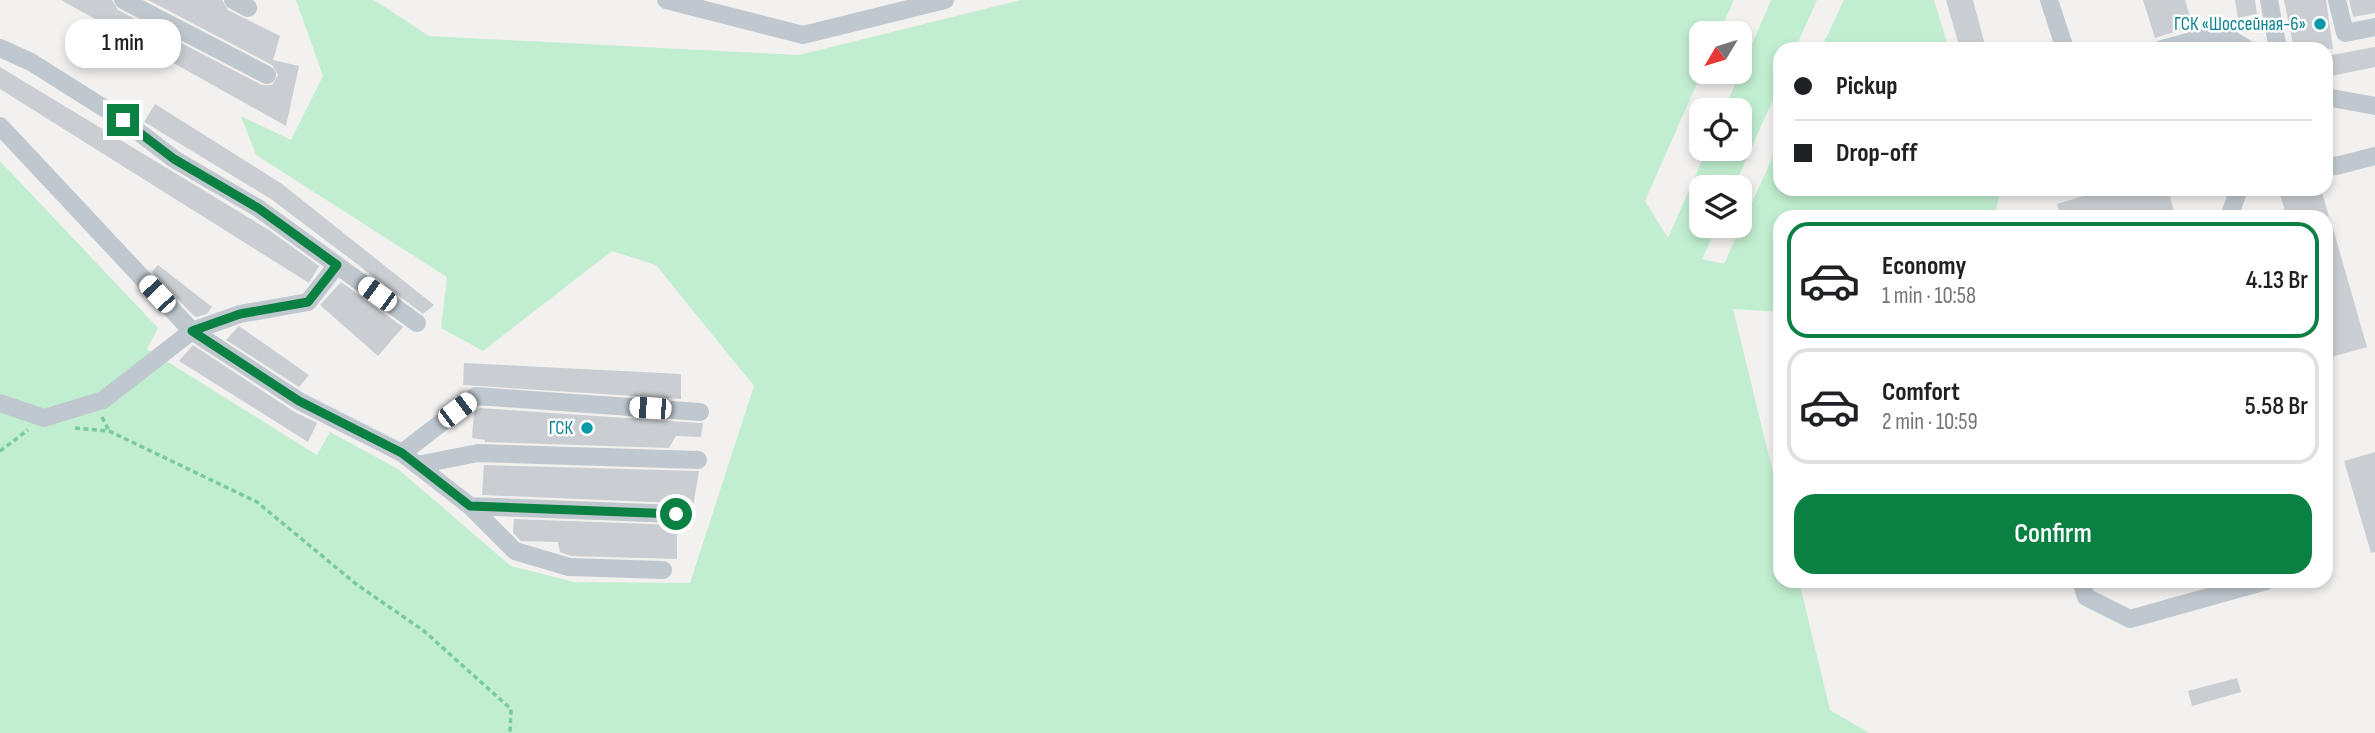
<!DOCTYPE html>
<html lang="en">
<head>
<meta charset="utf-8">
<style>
  :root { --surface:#fff; --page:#f6f6f6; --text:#202124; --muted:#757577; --line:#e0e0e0; --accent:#0b8043 }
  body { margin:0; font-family:"Sofia Sans Condensed",sans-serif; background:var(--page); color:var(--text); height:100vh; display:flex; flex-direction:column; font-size:26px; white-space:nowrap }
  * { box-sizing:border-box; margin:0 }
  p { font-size:23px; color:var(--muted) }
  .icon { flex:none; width:38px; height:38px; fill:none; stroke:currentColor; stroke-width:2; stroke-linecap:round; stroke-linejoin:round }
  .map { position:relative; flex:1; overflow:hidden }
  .drawer { position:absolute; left:1773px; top:210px; width:560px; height:378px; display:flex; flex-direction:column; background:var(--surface); border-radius:21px; box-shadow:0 4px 10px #0003 }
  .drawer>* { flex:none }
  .banner { position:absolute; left:1773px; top:42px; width:560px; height:154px; border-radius:21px; box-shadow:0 4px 10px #0003; display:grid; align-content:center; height:154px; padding:0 21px; background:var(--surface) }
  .needle { width:46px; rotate:232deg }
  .tools { position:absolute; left:1689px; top:21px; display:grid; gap:14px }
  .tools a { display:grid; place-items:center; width:63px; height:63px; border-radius:14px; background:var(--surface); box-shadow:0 4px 10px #0003; font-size:35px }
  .end { position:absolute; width:32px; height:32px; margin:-16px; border:9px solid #0b8043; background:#fff; box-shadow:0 0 0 4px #fff }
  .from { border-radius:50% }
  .bubble { position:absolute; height:49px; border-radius:21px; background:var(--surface); box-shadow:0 4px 10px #0003; font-size:23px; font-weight:600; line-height:49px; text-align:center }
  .car { position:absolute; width:21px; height:42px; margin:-21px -10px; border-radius:9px; box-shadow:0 0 5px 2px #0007; background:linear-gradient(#fff 24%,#345 0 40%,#fff 0 76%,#345 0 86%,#fff 0) }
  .banner b { display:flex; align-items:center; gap:24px; height:66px; font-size:26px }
  .banner b+b { border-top:2px solid var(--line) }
  .banner i { width:18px; height:18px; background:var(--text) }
  ul { padding:12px 0 0; list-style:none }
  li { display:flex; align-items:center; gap:21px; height:116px; margin:0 14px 10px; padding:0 7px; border:4px solid var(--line); border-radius:21px }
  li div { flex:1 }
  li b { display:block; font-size:26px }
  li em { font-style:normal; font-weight:600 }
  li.active { border-color:var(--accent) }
  li>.icon { width:63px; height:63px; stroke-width:1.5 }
  .button { display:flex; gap:14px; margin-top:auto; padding:14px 21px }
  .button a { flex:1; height:80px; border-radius:21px; background:var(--accent); color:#fff; font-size:28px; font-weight:600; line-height:80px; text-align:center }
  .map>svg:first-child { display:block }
</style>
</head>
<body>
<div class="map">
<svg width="2375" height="733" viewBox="0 0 2375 733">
  <rect width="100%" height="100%" fill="#f3f0f0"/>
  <g fill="#c1eed0">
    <path d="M296,0h78l55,36 370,19 222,-55h713l-15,33h-18l1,39 -57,129 23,37 39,-89h33v-39h-16l47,-110h46l-22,49h-15v35l-46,103h-33v39h16l-15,33 22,5 56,-123v48h220l-5,28h-215v95l-47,-3 47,192v80h19l31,129 39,23h-1869v-572l158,167 -11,21 170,106 13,-23 68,37 113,97 63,16 116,1 64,-197 -98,-121 -44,-14 -129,100 -42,-23 6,-51 -191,-122 -15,-39 50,24 32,-64z"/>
    <path d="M1844,0h90l15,49h-128z"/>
  </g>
  <g fill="#caced2">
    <path d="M61,0h51l6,10 144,75h10l6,-10 -6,-10 -124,-65h74l6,10 52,26 -7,24 26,6 -13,60z"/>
    <path d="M1946,0h27l13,49h-26z"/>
    <path d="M2143,0h42l8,26 -38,12z"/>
    <path d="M2235,0h20l2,14 -19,4z"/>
    <path d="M2284,0h42l7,49h-39z"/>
    <path d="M2349,0h26v13l-22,4z"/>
    <path d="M2375,47v20l-49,10v-21z"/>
    <path d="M0,67l269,163 50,36 -10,17 -309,-194z"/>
    <path d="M155,104l127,80 152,121 -11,9 -152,-115 -125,-76 -2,-1z"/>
    <path d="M2107,189h61l6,23 -16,5h-97l-4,-13z"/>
    <path d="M2278,189h43l8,28h-42z"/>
    <path d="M2330,218l37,129 -39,11 -2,-8v-131z"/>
    <path d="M158,265l54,42 -5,7 -11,3 -4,-3 -40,-42z"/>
    <path d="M341,282l62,45 -25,29 -58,-51z"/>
    <path d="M239,326l70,49 -10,12 -73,-47z"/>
    <path d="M193,345l100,66 24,12 -9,19 -129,-81z"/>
    <path d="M464,363l217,11v25l-218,-14z"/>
    <path d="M480,408l219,15h4l-2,14 -25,-1 -7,12 -184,-6v-2l-13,-2 2,-26z"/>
    <path d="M2375,452v100l-4,1 -27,-92z"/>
    <path d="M484,465l214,6h1l-6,36 -17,-4 -194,-8z"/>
    <path d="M514,519l163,6v34l-106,-3 -11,-4 -2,-10 -37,-1 -8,-8z"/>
    <path d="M2237,678l4,14 -49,14 -4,-15z"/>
  </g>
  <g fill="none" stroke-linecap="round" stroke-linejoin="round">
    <g stroke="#7aca9f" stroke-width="3.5" stroke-dasharray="5 3.5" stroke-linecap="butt">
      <path d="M102,417l7,14"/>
      <path d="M75,428l34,3 148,71 99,82 68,47 87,78 -1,24"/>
      <path d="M0,451l28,-21"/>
    </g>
    <g stroke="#bfc8ce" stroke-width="18">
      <path d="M123,0l144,75"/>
      <path d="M233,0l15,8"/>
      <path d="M666,0l137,35 142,-35"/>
      <path d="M2049,0l16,49"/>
      <path d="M2269,0l9,49"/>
      <path d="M2337,0l8,33 30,-6"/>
      <path d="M0,48l31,14 92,58 51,39 84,49 159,115"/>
      <path d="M2162,49l59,-16 26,16"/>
      <path d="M2326,97l49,9"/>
      <path d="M0,126l192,205 107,70 103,52 68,53 206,8"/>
      <path d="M2326,164l10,2 39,-10"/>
      <path d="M2229,217l10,-28"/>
      <path d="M0,403l44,15 59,-18 89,-69 48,-17 68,-12 29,-37"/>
      <path d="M402,453l74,-57 224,16"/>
      <path d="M417,465l61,-12 220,7"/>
      <path d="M470,506l45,45 54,16 94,3"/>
      <path d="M2081,581l5,16 44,22 136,-38"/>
    </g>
  </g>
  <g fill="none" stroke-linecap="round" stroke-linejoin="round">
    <path stroke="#0b8043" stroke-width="9" d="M123,120l51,39 84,49 79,57 -29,37 -68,12 -48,17 107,70 103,52 68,53 206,8"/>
  </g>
  <g fill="#0f9aa8" stroke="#fff" stroke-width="2.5">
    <circle cx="2320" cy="24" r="7"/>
    <circle cx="587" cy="428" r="7"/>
  </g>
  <g text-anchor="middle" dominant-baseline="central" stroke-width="5" stroke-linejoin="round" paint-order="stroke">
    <g font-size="19" fill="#0d838f" stroke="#fff" text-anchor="end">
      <text x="2306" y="24">ГСК «Шоссейная-6»</text>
      <text x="573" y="428">ГСК</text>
    </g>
  </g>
</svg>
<div class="tools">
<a><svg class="needle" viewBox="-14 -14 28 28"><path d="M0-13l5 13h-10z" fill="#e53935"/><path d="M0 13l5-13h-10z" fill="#757577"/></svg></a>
<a><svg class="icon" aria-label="locate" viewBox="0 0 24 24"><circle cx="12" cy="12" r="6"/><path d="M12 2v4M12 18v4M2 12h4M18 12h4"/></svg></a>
<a><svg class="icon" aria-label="layers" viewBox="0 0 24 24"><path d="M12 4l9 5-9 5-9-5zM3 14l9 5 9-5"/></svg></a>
</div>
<i class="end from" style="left:676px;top:514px"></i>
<i class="end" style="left:123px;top:120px"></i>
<div class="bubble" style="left:65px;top:19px;width:116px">1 min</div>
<i class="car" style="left:157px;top:294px;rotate:317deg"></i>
<i class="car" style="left:377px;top:294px;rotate:306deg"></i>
<i class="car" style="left:650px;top:408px;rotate:274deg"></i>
<i class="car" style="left:457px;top:410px;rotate:53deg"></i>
<div class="banner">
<b><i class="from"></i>Pickup</b>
<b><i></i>Drop-off</b>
</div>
<section class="drawer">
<ul>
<li class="active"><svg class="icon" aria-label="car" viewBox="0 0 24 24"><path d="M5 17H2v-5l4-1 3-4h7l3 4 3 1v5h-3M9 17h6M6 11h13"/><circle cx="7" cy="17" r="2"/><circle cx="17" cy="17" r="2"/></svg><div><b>Economy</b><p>1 min · 10:58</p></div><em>4.13 Br</em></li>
<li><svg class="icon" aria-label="car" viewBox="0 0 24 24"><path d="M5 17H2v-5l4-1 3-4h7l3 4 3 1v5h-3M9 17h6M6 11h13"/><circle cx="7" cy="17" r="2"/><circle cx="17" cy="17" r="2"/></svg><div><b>Comfort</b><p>2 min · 10:59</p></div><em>5.58 Br</em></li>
</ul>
<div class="button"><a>Confirm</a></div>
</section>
</div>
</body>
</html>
